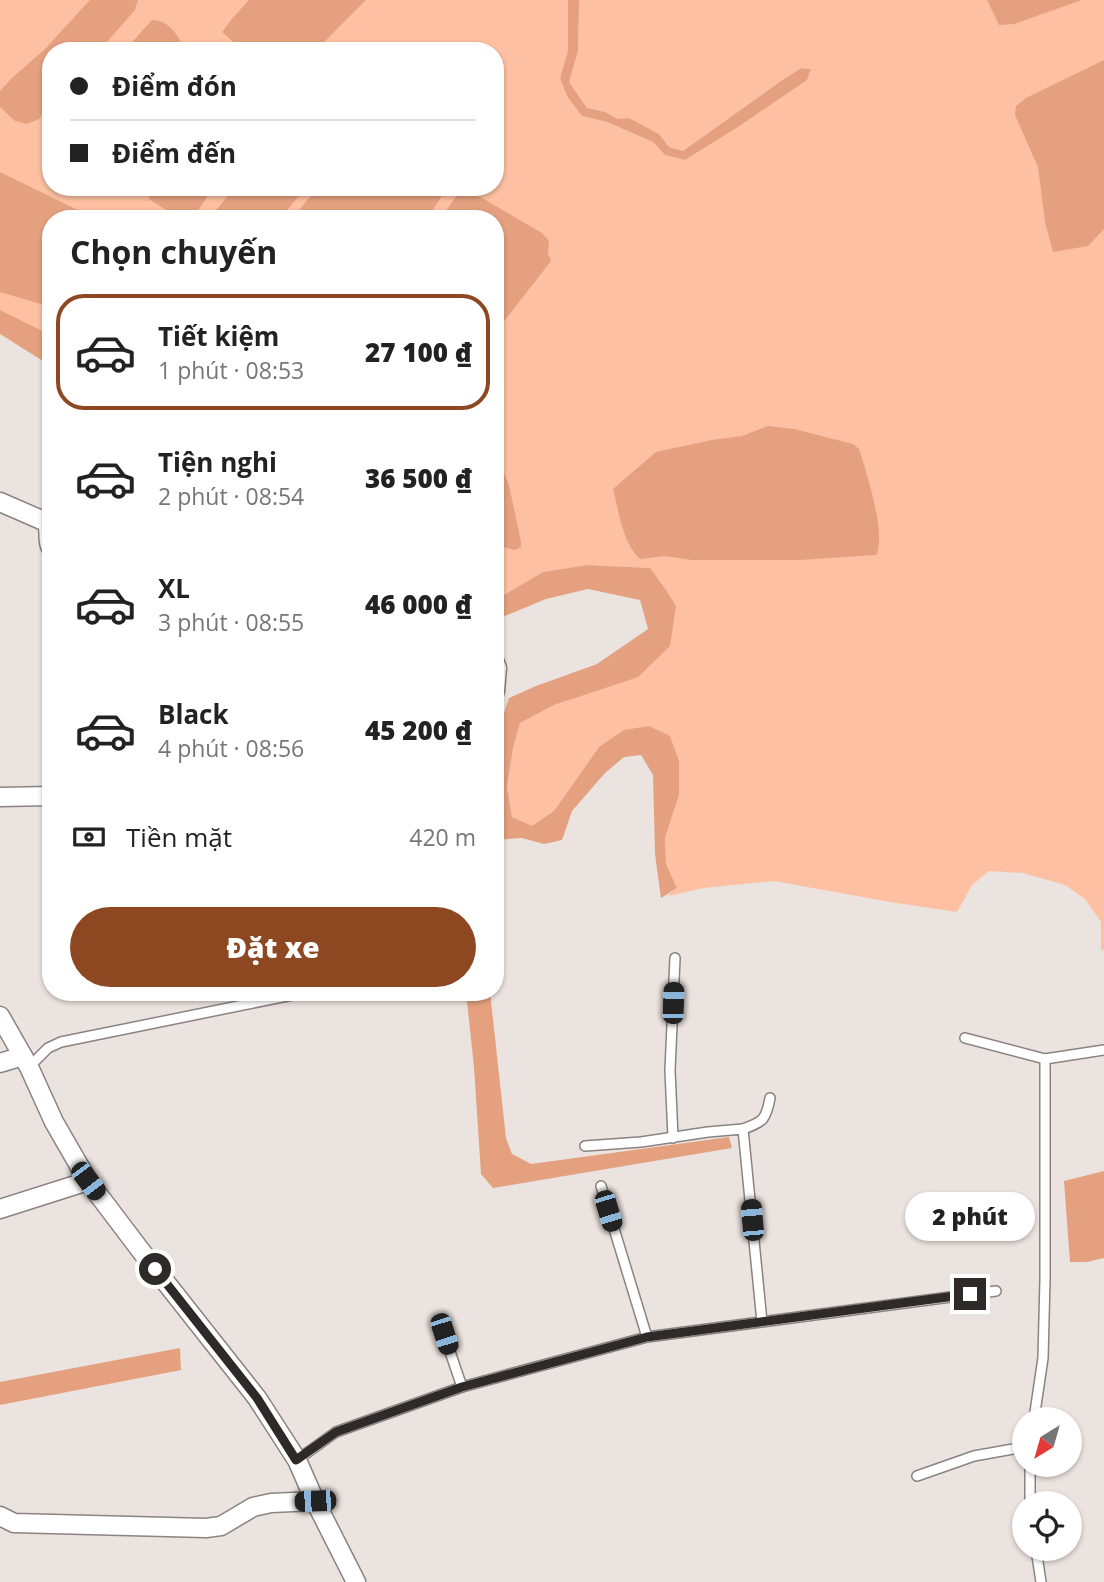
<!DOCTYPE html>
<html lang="vi">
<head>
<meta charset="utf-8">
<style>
  :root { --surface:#fff; --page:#f2f2f2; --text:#222; --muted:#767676; --line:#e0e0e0; --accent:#8e4821 }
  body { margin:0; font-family:"Open Sans",sans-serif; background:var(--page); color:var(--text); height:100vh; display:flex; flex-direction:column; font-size:26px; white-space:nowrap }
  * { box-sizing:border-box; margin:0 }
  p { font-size:23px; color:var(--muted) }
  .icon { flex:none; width:38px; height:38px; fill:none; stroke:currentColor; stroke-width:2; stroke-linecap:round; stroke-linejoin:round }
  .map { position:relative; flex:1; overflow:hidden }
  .panel { position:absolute; left:42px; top:210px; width:462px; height:791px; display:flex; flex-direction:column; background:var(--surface); border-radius:28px; box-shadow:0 2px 5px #0004 }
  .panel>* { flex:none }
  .guide { position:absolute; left:42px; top:42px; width:462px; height:154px; border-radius:28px; box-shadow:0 2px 5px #0004; display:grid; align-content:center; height:154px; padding:0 28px; background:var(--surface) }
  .needle { width:46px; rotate:217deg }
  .buttons { position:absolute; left:1012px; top:1407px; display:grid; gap:14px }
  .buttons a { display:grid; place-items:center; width:70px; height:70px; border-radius:50%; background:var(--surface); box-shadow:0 2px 5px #0004; font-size:35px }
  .end { position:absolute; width:32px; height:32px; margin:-16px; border:9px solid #2d2a29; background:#fff; box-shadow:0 0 0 4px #fff }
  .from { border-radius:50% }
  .bubble { position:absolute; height:49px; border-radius:24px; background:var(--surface); box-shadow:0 2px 5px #0004; font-size:23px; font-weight:800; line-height:49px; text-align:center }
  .car { position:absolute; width:21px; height:42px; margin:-21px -10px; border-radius:9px; box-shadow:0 0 5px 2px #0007; background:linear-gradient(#222 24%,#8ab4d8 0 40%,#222 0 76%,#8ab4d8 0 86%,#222 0) }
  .guide b { display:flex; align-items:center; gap:24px; height:66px; font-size:26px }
  .guide b+b { border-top:2px solid var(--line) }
  .guide i { width:18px; height:18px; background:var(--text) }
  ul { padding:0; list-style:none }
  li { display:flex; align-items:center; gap:21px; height:116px; margin:0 14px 10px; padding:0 14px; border:4px solid transparent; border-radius:28px }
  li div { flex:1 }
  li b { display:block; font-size:26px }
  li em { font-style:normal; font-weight:800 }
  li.active { border-color:var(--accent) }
  li>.icon { width:63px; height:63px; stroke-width:1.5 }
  h2 { padding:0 28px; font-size:32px; line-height:84px }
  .pay { display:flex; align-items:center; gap:18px; height:77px; padding:0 28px; font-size:26px }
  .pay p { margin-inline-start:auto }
  .cta { display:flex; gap:14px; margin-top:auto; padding:14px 28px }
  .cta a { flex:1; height:80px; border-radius:42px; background:var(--accent); color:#fff; font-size:28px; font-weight:800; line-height:80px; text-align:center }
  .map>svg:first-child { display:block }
</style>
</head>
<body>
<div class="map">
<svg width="1104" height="1582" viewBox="0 0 1104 1582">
  <rect width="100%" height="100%" fill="#ebe3df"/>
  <path fill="#fdc0a2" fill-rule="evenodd" d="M0,0h568v51l-8,27 22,38 25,6 46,20 12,13 20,5 53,-33 69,-47 4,-11 -10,-1 -20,13 -98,70 -14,-4 -10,-13 -41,-15 -13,-7 -18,-4 -18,-26 9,-31 1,-51h525v950h-3v-28l-16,-23 -20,-14 -42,-12 -34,-2 -17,14 -15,27 -67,-10 -116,-21 -71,7 -34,8v-2l8,-6 -11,-24 -1,-26 14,-43v-34l-80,-14 -45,64 -22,16 -20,-10 -5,-30 6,-39 7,-25 34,-18 37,-13 79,-46 -20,-78 -63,-3 -44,7 -48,28v-381h-444v116l-51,-25zM51,51h444v136h-444z"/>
  <g fill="#e5a17f">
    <path d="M90,0h48l-3,10 -36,41h-48v51l-12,17 -12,5 -12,-3 -15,-14v-16l13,-14 31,-27z"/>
    <path d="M249,0h117l-51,51h-71l-22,-19 9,-12z"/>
    <path d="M568,0h11v6l-1,45 -9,31 18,26 18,4 13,7 11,-1 30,16 10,13 14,4 98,-70 20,-13 10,1 -4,11 -69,47 -53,33 -20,-5 -12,-13 -46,-20 -25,-6 -15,-20 -7,-18 8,-27z"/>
    <path d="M987,0h95l-68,24 -15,1z"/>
    <path d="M152,20c14,0 22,10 29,22l-6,9h-51z"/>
    <path d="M1104,60v169l-16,17 -35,6 -8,-30 -7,-55 -23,-52 1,-9 10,-8z"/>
    <path d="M0,172l96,47h-45v88l-51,-15z"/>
    <path d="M152,187h62c-5,6 -15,24 -20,28 -11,8 -36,-10 -45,-16l-1,-8z"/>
    <path d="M235,187h71l-26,32h-71z"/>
    <path d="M318,187h126l1,4 -18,28h-135z"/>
    <path d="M466,191l16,7 60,35 7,8 -1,13 3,7 -56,72v-114h-55l18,-25z"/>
    <path d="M0,310l51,25v31l-51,-32z"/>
    <path d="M768,426l26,3 59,15 6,5c7,22 28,86 17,106l-76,5h-108l-27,-4 -25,3c-18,-17 -21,-48 -27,-70l43,-37 56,-12 30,-4z"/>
    <path d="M495,451l14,34 12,57v5l-6,3 -20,-5z"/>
    <path d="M587,565l63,3 16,22 10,16 -6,40 -32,31 -84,28 -34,18 -7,25 -6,39 5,30 20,9 22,-15 45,-64 25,-17 25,-4 21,10 9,25v34l-14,43 1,26 11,24 -16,10 -6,-44 -2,-79 -12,-20 -17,2 -19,16 -33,38 -10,29 -18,4 -22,-6 -27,2v-18l3,-3 -2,-81 13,-40 27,-12 61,-22 51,-35 -8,-29 -52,-11 -42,10 -51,21v-20l48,-28z"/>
    <path d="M466,992h24l16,146 6,16 19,10 198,-27 3,11 -239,40 -12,-14 -7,-107z"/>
    <path d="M1104,1171v87l-17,4h-17l-6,-81z"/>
    <path d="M180,1348l1,22 -181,35v-23z"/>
  </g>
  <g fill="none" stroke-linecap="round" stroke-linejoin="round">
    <g stroke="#8b8380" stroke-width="12">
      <g id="lane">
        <path d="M965,1038l80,21 59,-9"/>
        <path d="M29,1067l19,-19 13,-6 246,-50"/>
        <path d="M743,1129c20,-7 23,-9 27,-31"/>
        <path d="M673,1138l-3,-68 5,-112"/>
        <path d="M585,1146l56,-4 67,-10 35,-3 19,193"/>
        <path d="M601,1186l46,151"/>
        <path d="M444,1334l18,53"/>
        <path d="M1034,1419l9,-61 2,-79v-220"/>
        <path d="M297,1460l39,-28 126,-45 185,-50 349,-46"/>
        <path d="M1030,1465v38"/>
        <path d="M917,1476l57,-20 50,-9"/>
        <path d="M1036,1549l5,33"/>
      </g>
    </g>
    <g stroke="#8b8380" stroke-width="21">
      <g id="street">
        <path d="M0,502l46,20c5,8 0,18 5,26"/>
        <path d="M495,663l2,5 -2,23"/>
        <path d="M0,797l51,-1"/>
        <path d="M0,1016l29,51 25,55 34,59 53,70 116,147 40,62 18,41 41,81"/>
        <path d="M0,1063l23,-7"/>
        <path d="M0,1209l88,-28"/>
        <path d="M0,1516l14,7 192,5 15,-2 32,-19 18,-4 44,-2"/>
      </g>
    </g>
    <use href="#lane" stroke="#fff" stroke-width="9"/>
    <use href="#street" stroke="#fff" stroke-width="18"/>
  </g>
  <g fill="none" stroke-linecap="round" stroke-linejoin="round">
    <path stroke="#2d2a29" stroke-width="9" d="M155,1269l102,129 39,62 40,-28 126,-45 185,-50 323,-43"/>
  </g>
</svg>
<div class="buttons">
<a><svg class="needle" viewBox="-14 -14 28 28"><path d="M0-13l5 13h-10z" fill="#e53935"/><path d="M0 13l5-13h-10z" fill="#767676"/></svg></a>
<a><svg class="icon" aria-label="locate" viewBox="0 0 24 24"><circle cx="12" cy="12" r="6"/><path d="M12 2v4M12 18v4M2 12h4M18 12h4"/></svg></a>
</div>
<i class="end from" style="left:155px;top:1269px"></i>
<i class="end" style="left:970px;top:1294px"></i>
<div class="bubble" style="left:905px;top:1192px;width:130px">2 phút</div>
<i class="car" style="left:673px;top:1003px;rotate:2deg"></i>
<i class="car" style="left:88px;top:1181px;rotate:143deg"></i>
<i class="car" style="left:608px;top:1211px;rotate:163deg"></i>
<i class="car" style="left:752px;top:1220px;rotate:355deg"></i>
<i class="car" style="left:444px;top:1334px;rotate:162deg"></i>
<i class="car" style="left:315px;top:1501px;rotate:268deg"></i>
<div class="guide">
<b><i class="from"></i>Điểm đón</b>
<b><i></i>Điểm đến</b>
</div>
<section class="panel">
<h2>Chọn chuyến</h2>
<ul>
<li class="active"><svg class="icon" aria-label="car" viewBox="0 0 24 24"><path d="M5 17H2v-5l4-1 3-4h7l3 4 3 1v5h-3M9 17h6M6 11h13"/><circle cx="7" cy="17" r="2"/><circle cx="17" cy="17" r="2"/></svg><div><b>Tiết kiệm</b><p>1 phút · 08:53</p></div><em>27 100 ₫</em></li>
<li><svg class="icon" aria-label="car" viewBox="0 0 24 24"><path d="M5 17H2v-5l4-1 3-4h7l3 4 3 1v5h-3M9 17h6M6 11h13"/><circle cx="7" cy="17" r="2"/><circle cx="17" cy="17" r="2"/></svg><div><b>Tiện nghi</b><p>2 phút · 08:54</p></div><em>36 500 ₫</em></li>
<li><svg class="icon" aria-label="car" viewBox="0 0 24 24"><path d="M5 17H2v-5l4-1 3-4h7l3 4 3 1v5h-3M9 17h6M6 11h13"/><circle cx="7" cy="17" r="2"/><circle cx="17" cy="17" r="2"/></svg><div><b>XL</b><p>3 phút · 08:55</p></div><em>46 000 ₫</em></li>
<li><svg class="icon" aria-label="car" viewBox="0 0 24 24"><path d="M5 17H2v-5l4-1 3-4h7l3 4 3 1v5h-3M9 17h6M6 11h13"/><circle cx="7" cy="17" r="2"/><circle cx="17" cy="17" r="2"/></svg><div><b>Black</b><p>4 phút · 08:56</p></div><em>45 200 ₫</em></li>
</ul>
<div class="pay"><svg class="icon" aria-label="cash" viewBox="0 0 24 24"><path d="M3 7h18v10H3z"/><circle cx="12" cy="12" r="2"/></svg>Tiền mặt<p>420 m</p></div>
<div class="cta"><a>Đặt xe</a></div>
</section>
</div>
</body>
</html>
